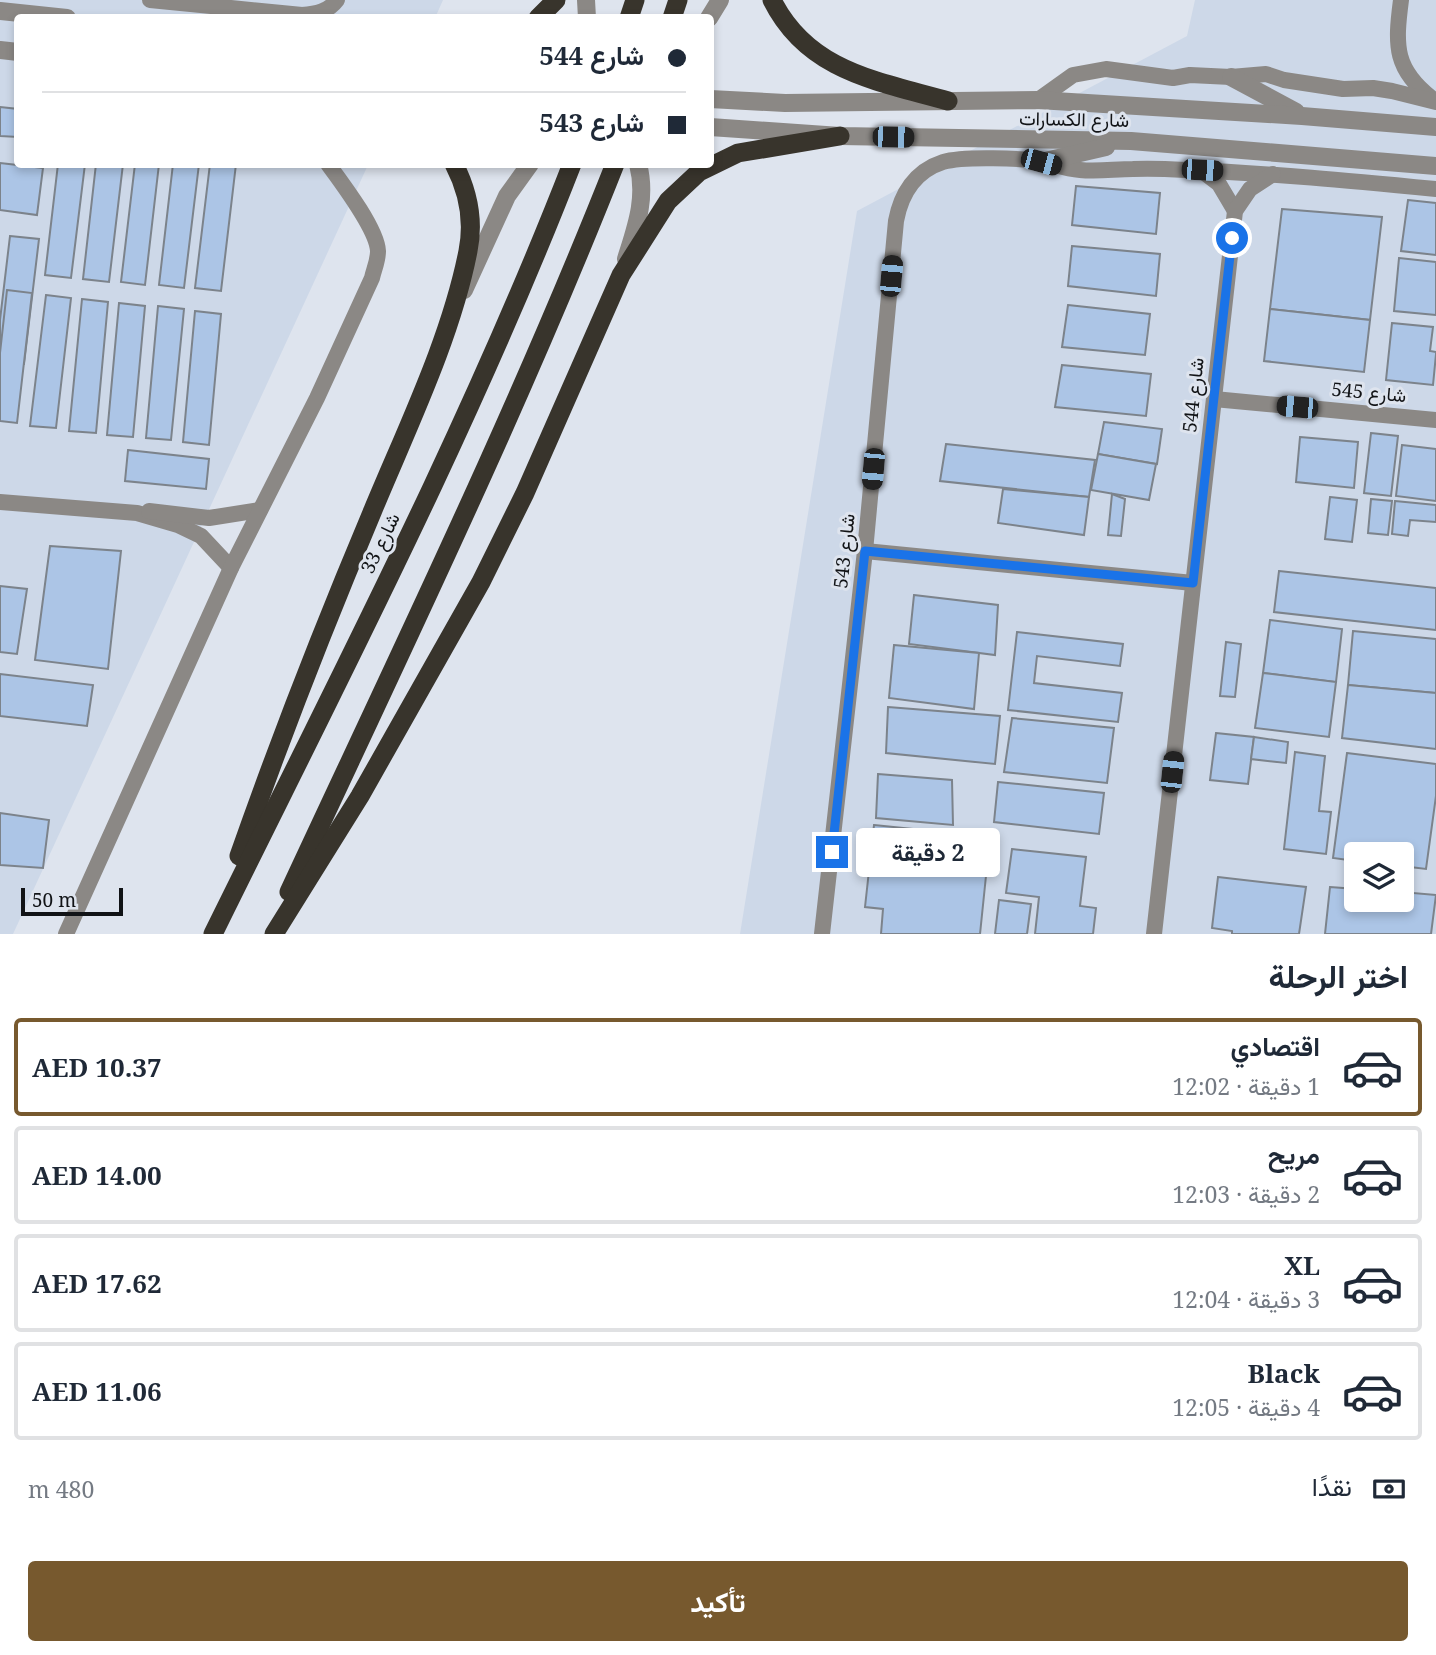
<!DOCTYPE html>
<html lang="ar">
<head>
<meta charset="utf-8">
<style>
  :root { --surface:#fff; --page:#f6f6f7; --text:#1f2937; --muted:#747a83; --line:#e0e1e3; --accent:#77592e }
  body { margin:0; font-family:"Noto Serif",Vazirmatn,serif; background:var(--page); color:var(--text); direction:rtl; height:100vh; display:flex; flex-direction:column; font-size:26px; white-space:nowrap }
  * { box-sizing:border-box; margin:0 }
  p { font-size:23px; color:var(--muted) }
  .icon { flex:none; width:38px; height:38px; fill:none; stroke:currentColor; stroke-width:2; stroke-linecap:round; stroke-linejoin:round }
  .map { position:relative; height:934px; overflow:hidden; direction:ltr }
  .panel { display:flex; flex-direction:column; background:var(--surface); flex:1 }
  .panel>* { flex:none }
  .hud { position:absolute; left:14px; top:14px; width:700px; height:154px; border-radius:7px; box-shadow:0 4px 10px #0003; direction:rtl; display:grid; align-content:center; height:154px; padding:0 28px; background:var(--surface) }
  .controls { position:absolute; left:1344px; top:842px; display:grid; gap:14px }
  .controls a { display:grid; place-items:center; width:70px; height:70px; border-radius:7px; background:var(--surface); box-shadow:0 4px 10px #0003; font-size:35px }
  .scale { position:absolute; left:21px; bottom:18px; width:102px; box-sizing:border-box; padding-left:7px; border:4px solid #111316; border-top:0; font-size:19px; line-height:24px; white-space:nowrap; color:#111316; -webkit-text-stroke:5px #dee4ee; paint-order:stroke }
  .end { position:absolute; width:32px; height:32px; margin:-16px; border:9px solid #1a73e8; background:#fff; box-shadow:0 0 0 4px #fff }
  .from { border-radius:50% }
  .bubble { position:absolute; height:49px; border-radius:7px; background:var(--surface); box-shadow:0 4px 10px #0003; font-size:23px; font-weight:700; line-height:49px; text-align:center; direction:rtl }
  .car { position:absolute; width:21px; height:42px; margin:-21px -10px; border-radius:9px; box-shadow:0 0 5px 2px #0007; background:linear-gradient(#222 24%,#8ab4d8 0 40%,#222 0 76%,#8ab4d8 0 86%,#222 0) }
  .hud b { display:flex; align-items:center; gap:24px; height:66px; font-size:26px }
  .hud b+b { border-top:2px solid var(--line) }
  .hud i { width:18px; height:18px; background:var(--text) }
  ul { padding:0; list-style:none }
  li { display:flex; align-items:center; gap:21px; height:98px; margin:0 14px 10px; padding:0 14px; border:4px solid var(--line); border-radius:7px }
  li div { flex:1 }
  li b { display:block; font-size:26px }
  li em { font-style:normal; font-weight:700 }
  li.current { border-color:var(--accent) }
  li>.icon { width:63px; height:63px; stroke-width:1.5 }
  h2 { padding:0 28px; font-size:32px; line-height:84px }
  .pay { display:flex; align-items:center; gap:18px; height:77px; padding:0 28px; font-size:26px }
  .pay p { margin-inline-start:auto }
  .cta { display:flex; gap:14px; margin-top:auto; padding:14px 28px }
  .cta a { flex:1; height:80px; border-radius:7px; background:var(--accent); color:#fff; font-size:28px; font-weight:700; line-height:80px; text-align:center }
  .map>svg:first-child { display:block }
</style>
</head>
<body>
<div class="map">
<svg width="1436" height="934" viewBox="0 0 1436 934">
  <rect width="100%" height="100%" fill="#dee4ee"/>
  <g fill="#cdd8e8" fill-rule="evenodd">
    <path d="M0,0h443l-8,18h-417v146l350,1 -355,769h-13z"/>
    <path d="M1195,0h241v934h-696l117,-723 330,-175zM1356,854h46v46h-46z"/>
  </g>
  <g fill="#acc5e6" stroke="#7c838b" stroke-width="2">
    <path d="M0,107l18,2v28l-18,-1z"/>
    <path d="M0,163l43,5 -6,47 -37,-5z"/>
    <path d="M58,164h27l-14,114 -26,-3z"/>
    <path d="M96,164h27l-14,118 -26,-3z"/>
    <path d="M135,164h24l-14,121 -24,-3z"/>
    <path d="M173,164h26l-15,124 -25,-3z"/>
    <path d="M210,164h26l-15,127 -26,-3z"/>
    <path d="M1076,186l84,7 -4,41 -84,-9z"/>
    <path d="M1408,200l28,3v52l-35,-4z"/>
    <path d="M1282,209l100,8 -12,103 -100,-11z"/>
    <path d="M10,236l29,3 -15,125 -24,-3v-41z"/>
    <path d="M1072,246l88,8 -4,42 -88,-10z"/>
    <path d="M1399,258l37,4v53l-42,-4z"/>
    <path d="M7,290l25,3 -15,130 -17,-2v-68z"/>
    <path d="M46,295l25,3 -15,130 -26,-2z"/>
    <path d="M82,299l26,3 -12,131 -27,-2z"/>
    <path d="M119,303l26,3 -12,131 -26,-2z"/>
    <path d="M1068,305l82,9 -5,41 -83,-8z"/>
    <path d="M158,306l26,3 -13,131 -25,-2z"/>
    <path d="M1270,309l100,11 -6,52 -100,-11z"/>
    <path d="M195,311l26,3 -12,131 -26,-3z"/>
    <path d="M1392,323l41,4 -3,24 6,1v2l-3,31 -47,-5z"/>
    <path d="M1062,365l89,9 -5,42 -91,-9z"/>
    <path d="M1104,422l58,7 -5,35 -59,-10z"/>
    <path d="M1371,433l27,3 -7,60 -27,-3z"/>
    <path d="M1300,437l58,5 -4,46 -58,-6z"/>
    <path d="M946,444l149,16 -6,37 -149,-16z"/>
    <path d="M1402,445l34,4v52l-40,-5z"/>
    <path d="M128,450l81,9 -3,30 -81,-8z"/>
    <path d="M1098,454l58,10 -7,36 -58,-10z"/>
    <path d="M1003,489l86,8 -5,38 -86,-12z"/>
    <path d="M1112,494l13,5 -4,37 -13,-1z"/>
    <path d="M1330,497l27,3 -5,42 -27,-3z"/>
    <path d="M1371,499l21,2 -4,34 -20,-2z"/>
    <path d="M1395,501l41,4v17l-26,-2 -2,16 -16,-2z"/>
    <path d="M50,546l71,5 -13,118 -73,-9z"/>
    <path d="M1279,571l157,17v42l-162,-18z"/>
    <path d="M0,586l27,3 -10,65 -17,-2z"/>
    <path d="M914,595l84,10 -3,50 -86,-11z"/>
    <path d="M1270,620l72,9 -6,53 -73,-9z"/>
    <path d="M1353,631l83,8v54l-88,-8z"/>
    <path d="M1017,632l106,12 -3,22 -83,-10 -3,27 88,10 -4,29 -110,-12z"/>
    <path d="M1226,642l15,2 -6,53 -15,-1z"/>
    <path d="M894,645l85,8 -5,56 -85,-11z"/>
    <path d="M1263,673l73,9 -7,55 -74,-9z"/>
    <path d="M0,674l93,11 -6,41 -87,-10z"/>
    <path d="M1348,685l88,8v56l-94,-11z"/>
    <path d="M888,707l112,9 -5,48 -109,-11z"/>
    <path d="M1012,718l102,10 -7,55 -103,-11z"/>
    <path d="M1216,733l38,4 -6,47 -38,-4z"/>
    <path d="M1254,737l34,5 -2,21 -35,-4z"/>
    <path d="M1295,752l30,4 -6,55 12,1 -5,42 -42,-5z"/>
    <path d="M1347,753l89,11v32l-10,73 -24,-3v-12h-46v7l-23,-3z"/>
    <path d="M878,774l74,6 1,45 -77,-7z"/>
    <path d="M998,782l106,11 -5,41 -105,-12z"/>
    <path d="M0,813l49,7 -6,48 -43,-3z"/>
    <path d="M874,825l116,12 -10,97h-99l2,-25 -18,-2z"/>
    <path d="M1012,849l74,8 -6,49 16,2 -3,26h-58l4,-37 -33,-4z"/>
    <path d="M1218,877l88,10 -7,47h-67v-3l-20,-3z"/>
    <path d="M1330,887l26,2v11h46v-8l34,3 -5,39h-106z"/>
    <path d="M999,900l32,4 -4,30h-32z"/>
  </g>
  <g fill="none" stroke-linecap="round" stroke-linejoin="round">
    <g stroke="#8b8885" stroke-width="16">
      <path d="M150,0l152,15c14,-1 26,-3 35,-15"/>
      <path d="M1401,0c-6,46 -7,70 33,100"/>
      <path d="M1038,100l35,-25 33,-6 67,9 17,-3 41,2 35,-3 18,6 59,9 30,-1 19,3 44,11"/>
      <path d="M1202,171l17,13 16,27"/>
      <path d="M1214,399l222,21"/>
      <path d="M0,502l137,11 41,12 23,11 30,32"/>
      <path d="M149,511l60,7 51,-8"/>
      <path d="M865,551l328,32"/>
      <path d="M66,934l165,-366 86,-170 55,-120c2,-9 6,-17 6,-27 -1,-22 -36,-68 -50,-87"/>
      <path d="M822,934l43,-383 31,-330c5,-27 19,-50 47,-59 20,-6 80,-4 101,0 12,3 23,7 36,8 18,2 35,-1 53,-1 18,-1 36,0 53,1 84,3 167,11 250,19"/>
      <path d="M1154,934l81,-723 15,-22 23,-15"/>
    </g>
    <g stroke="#8b8885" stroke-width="18">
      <path d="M586,0l1,18"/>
      <path d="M0,11l67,7"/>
      <path d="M709,18l11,-18"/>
      <path d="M0,50l18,2"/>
      <path d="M1231,77l65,35"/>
      <path d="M710,99l75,4 253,-3 264,16 134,11"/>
      <path d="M710,127l130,9 291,5 305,25"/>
      <path d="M1041,162l65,-15"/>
      <path d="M626,259c10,-32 21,-61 12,-95"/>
      <path d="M464,290l43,-94 23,-32"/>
    </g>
    <g stroke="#38342c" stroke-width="19">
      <path d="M772,0c36,72 106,81 176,101"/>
      <path d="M538,18l18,-18"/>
      <path d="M629,18l6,-18"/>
      <path d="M672,18l6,-18"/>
      <path d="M239,856c41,-117 86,-232 134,-346 34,-82 78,-172 95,-259 6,-30 0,-60 -14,-87"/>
      <path d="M289,892c112,-241 228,-480 326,-728"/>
      <path d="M213,934c125,-254 256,-505 359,-770"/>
      <path d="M274,934l86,-138 121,-214 44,-89 96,-218 47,-74 31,-29 39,-19 102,-17"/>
    </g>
  </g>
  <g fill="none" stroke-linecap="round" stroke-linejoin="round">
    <path stroke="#1a73e8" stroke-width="9" d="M832,852l33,-301 328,32 39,-345"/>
  </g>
  <g text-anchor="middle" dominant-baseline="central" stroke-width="6" stroke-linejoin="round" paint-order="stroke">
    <g font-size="19" fill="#111316" stroke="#dee4ee">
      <text transform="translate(1074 119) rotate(1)">شارع الكسارات</text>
      <text transform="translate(1369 392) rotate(5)">شارع 545</text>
      <text transform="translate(1193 395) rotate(-84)">شارع 544</text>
      <text transform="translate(380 543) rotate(-64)">شارع 33</text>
      <text transform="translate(844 551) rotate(-84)">شارع 543</text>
    </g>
  </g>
</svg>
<div class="controls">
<a><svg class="icon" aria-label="layers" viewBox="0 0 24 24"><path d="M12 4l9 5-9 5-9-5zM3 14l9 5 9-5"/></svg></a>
</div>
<div class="scale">50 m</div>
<i class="end from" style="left:1232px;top:238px"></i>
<i class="end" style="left:832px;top:852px"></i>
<div class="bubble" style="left:856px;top:828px;width:144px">2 دقيقة</div>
<i class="car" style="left:893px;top:137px;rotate:91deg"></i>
<i class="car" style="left:1041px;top:162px;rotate:105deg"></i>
<i class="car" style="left:1202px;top:170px;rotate:93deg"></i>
<i class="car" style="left:891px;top:276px;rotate:5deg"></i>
<i class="car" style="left:1297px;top:407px;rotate:275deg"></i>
<i class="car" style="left:873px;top:469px;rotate:185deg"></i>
<i class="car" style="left:1172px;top:772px;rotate:6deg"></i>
<div class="hud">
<b><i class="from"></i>شارع 544</b>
<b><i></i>شارع 543</b>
</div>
</div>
<section class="panel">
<h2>اختر الرحلة</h2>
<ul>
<li class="current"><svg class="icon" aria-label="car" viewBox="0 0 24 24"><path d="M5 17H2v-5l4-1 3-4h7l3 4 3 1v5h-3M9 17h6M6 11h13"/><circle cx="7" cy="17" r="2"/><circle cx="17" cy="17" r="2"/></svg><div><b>اقتصادي</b><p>1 دقيقة · 12:02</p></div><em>AED 10.37</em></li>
<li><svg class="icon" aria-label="car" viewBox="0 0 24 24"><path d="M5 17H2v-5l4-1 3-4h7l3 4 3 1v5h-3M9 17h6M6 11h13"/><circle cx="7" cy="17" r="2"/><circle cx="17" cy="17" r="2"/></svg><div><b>مريح</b><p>2 دقيقة · 12:03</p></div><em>AED 14.00</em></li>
<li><svg class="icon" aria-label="car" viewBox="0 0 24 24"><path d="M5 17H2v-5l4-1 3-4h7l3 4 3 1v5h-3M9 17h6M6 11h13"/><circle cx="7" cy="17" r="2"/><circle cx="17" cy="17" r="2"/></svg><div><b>XL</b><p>3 دقيقة · 12:04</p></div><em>AED 17.62</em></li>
<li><svg class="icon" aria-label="car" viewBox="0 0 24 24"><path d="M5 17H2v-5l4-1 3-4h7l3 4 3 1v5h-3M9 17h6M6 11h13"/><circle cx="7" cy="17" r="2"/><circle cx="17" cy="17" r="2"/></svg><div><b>Black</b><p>4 دقيقة · 12:05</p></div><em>AED 11.06</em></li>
</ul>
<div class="pay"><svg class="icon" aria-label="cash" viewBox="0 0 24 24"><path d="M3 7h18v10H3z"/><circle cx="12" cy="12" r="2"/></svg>نقدًا<p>480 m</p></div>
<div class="cta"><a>تأكيد</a></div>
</section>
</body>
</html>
